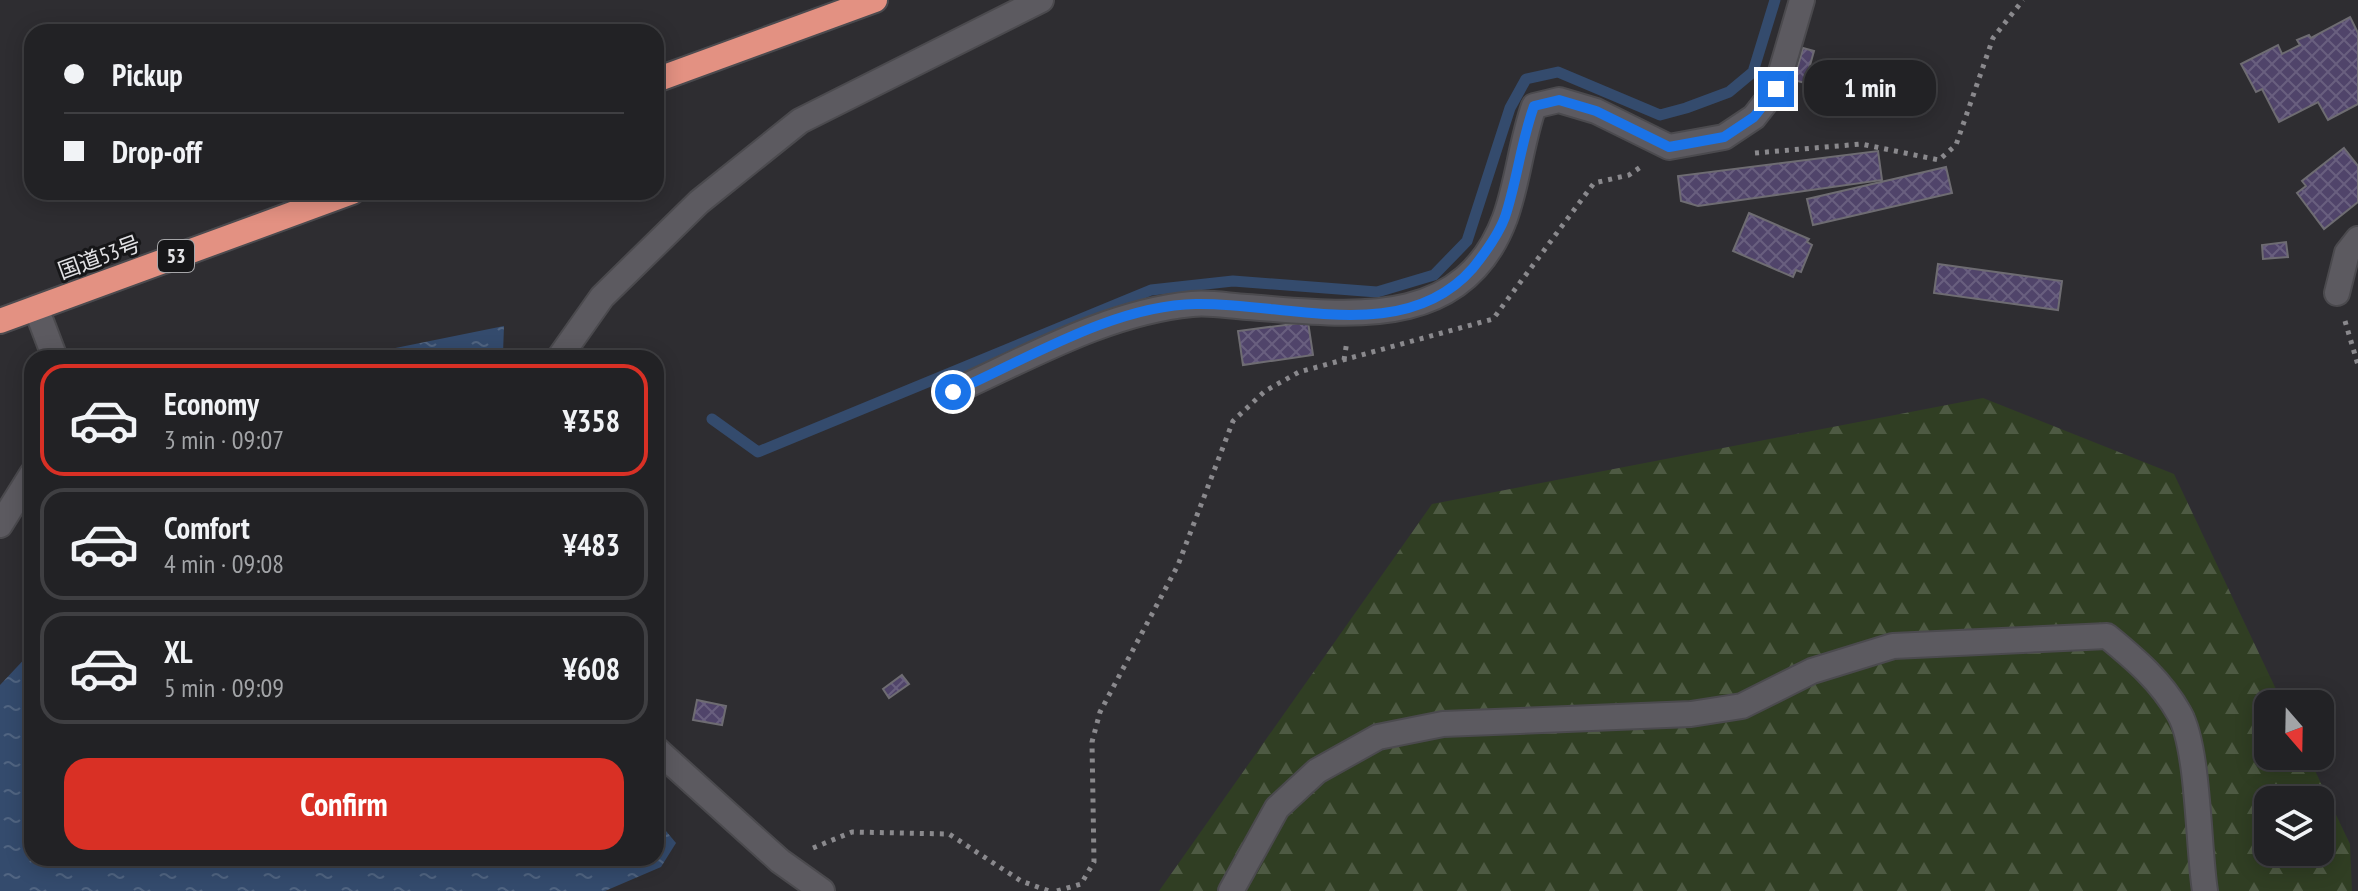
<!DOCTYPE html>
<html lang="en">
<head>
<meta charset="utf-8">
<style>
  :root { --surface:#222225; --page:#2a2a2d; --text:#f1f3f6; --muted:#a2a4a7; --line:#3f3f42; --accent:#d93025 }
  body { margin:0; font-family:"PT Sans Narrow","Noto Sans JP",sans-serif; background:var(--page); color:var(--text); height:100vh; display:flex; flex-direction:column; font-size:30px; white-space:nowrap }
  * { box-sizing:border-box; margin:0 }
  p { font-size:26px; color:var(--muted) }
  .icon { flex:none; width:44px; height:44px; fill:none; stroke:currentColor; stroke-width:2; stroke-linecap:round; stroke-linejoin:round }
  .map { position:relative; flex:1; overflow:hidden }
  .sheet { position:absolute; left:24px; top:350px; width:640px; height:516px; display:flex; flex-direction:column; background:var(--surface); border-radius:24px; box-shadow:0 4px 20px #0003,0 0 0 2px var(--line) }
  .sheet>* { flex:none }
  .banner { position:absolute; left:24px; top:24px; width:640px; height:176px; border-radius:24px; box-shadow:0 4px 20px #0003,0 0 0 2px var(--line); display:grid; align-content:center; height:176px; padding:0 40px; background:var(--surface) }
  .needle { width:52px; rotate:160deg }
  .fabs { position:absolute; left:2254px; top:690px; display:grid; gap:16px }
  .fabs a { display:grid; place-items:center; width:80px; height:80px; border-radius:16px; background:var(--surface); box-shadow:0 4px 20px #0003,0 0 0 2px var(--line); font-size:40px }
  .end { position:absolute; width:36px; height:36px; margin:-18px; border:10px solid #1a73e8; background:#fff; box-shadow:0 0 0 4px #fff }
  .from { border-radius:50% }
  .bubble { position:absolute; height:56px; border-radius:24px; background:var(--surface); box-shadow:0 4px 20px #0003,0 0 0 2px var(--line); font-size:26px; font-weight:700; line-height:56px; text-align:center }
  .banner b { display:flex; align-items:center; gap:28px; height:76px; font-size:30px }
  .banner b+b { border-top:2px solid var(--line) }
  .banner i { width:20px; height:20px; background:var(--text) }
  ul { padding:14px 0 0; list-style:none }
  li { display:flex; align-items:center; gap:24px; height:112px; margin:0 16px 12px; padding:0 24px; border:4px solid var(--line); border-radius:24px }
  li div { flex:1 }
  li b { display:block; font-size:30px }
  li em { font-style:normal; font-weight:700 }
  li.selected { border-color:var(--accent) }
  li>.icon { width:72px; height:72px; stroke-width:1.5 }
  .cta { display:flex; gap:16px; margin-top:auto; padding:16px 40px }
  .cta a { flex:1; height:92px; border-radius:24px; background:var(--accent); color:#fff; font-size:32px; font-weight:700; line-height:92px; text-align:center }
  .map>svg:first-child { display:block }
</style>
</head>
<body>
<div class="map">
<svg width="2358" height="891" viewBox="0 0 2358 891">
  <defs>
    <pattern id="forest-firs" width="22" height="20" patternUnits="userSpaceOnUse" patternTransform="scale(2)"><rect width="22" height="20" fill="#303e23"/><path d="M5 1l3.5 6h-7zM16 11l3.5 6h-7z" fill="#4e5a43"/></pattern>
    <pattern id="water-ripples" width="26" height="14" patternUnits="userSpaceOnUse" patternTransform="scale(2)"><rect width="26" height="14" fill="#344b6d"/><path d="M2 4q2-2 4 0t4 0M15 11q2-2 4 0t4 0" fill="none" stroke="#516582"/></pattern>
    <pattern id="building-cross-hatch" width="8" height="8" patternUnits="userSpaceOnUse" patternTransform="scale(2)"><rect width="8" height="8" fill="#50446a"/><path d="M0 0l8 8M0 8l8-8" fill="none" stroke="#695f7f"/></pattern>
  </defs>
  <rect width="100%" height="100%" fill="#2e2d31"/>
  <path fill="url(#forest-firs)" fill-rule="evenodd" d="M1983,398l191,76 109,230h-15v52h40l42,88 2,47h-1193l273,-387zM2268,800h52v52h-52z"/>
  <g fill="url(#water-ripples)">
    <path d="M504,326l-1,27 -16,5h-141z"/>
    <path d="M32,651v207h624v-39l20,24 -15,24 -56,24h-605v-206z"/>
  </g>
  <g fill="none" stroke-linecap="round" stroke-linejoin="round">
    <path stroke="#344b6d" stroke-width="11" d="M712,419l46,33 393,-162 82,-9 144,11 57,-17 33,-34 43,-133 16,-29 32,-7 102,43 26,-7 43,-16 24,-20 22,-72"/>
  </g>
  <g fill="url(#building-cross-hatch)" stroke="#6e6c72" stroke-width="2">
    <path d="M2350,17l8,16v71l-30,16 -10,-18 -39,20 -17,-33 -6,3 -15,-28 37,-19 4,9 18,-9 -3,-5 12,-5 2,3z"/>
    <path d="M1803,48l11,3 -9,32 -11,-3z"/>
    <path d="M2344,148l14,18v36l-34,27 -27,-36 9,-7 -4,-5z"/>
    <path d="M1878,151l4,29 -184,26 -17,-5 -3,-25z"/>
    <path d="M1946,167l6,26 -139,32 -6,-26z"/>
    <path d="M1749,213l60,26 -2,3 5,3 -11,27 -5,-2 -3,7 -60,-26z"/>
    <path d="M2286,242l2,15 -25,2 -1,-14z"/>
    <path d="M1938,264l124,17 -4,29 -124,-17z"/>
    <path d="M1308,322l5,33 -70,10 -5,-34z"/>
    <path d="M902,675l7,9 -20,14 -6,-9z"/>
    <path d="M697,700l29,6 -4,19 -29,-5z"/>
  </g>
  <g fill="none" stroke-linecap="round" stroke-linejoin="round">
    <g stroke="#4b4a4e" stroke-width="28">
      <g id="minor">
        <path d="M2337,293l10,-40 11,-14"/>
        <path d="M36,308l19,50"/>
        <path d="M559,358l43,-61 97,-95 101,-81 241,-121"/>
        <path d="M953,392c77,-35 155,-80 239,-88 18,-2 37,2 55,3 98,7 215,27 258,-89 13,-36 16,-75 29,-112l25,-6 37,11 73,36 55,-10 30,-20 22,-28 26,-89"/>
        <path d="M0,525l32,-51"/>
        <path d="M656,749l124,112 42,30"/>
        <path d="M1231,891l46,-83 40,-37 61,-34 65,-13 248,-10 51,-8 70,-35 81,-25 214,-10c28,23 54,45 72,77 20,34 19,134 26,178"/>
      </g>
    </g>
    <g stroke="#4b4a4e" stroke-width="28">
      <g id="highway">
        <path d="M656,80l219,-80"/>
        <path d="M0,321l352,-129"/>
      </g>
    </g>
    <g stroke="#8a898d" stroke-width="5" stroke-dasharray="4 6" stroke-linecap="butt">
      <path d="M1755,153l106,-9 78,16 17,-15 37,-107 30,-38"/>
      <path d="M2345,321l13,44"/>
      <path d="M1344,360l3,-19"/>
      <path d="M813,848l39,-16 97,2 72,47 28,10"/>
      <path d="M1057,891l24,-7 13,-22 -2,-120 8,-30 78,-147 55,-144 32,-30 34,-19 194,-53 101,-136 35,-8 13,-9"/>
    </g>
    <use href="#minor" stroke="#5c5a60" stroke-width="24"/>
    <use href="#highway" stroke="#e39182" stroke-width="24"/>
  </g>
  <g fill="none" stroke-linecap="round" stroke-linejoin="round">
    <path stroke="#1a73e8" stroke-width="10" d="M953,392c74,-33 162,-87 243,-88 90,-2 208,43 277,-36 12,-15 25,-32 32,-51 12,-36 16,-75 29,-111l25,-6 37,11 73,36 55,-10 30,-20 22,-28"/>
  </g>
  <g text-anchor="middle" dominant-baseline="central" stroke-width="6" stroke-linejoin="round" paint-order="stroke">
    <rect fill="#161618" stroke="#a5a5a8" stroke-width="2" x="158" y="240" width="36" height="32" rx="6"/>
    <g font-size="20" font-weight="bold" fill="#e2e2e5">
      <text x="176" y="256">53</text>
    </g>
    <g font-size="22" fill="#e2e2e5" stroke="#161618">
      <text transform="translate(99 257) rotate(-20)">国道53号</text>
    </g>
  </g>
</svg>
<div class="fabs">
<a><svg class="needle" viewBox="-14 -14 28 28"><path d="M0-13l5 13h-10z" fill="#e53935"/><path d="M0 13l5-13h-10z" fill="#a2a4a7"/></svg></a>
<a><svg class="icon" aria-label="layers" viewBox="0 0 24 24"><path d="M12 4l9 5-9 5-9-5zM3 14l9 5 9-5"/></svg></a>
</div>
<i class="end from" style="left:953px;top:392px"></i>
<i class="end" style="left:1776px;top:89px"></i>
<div class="bubble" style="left:1804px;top:60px;width:132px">1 min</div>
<div class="banner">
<b><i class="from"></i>Pickup</b>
<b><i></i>Drop-off</b>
</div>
<section class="sheet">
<ul>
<li class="selected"><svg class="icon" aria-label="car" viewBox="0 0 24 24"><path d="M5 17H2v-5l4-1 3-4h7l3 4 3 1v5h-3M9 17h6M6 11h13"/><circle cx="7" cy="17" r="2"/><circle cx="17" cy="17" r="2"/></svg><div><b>Economy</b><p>3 min · 09:07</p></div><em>¥358</em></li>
<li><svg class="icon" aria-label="car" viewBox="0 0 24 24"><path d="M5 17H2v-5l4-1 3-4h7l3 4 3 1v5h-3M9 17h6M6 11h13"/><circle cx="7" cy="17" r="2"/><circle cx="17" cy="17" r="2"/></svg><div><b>Comfort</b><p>4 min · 09:08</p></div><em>¥483</em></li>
<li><svg class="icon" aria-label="car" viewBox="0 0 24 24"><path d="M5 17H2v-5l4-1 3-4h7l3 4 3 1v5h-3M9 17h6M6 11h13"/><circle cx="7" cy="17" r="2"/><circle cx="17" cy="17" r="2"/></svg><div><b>XL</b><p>5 min · 09:09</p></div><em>¥608</em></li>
</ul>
<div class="cta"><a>Confirm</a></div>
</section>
</div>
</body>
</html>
